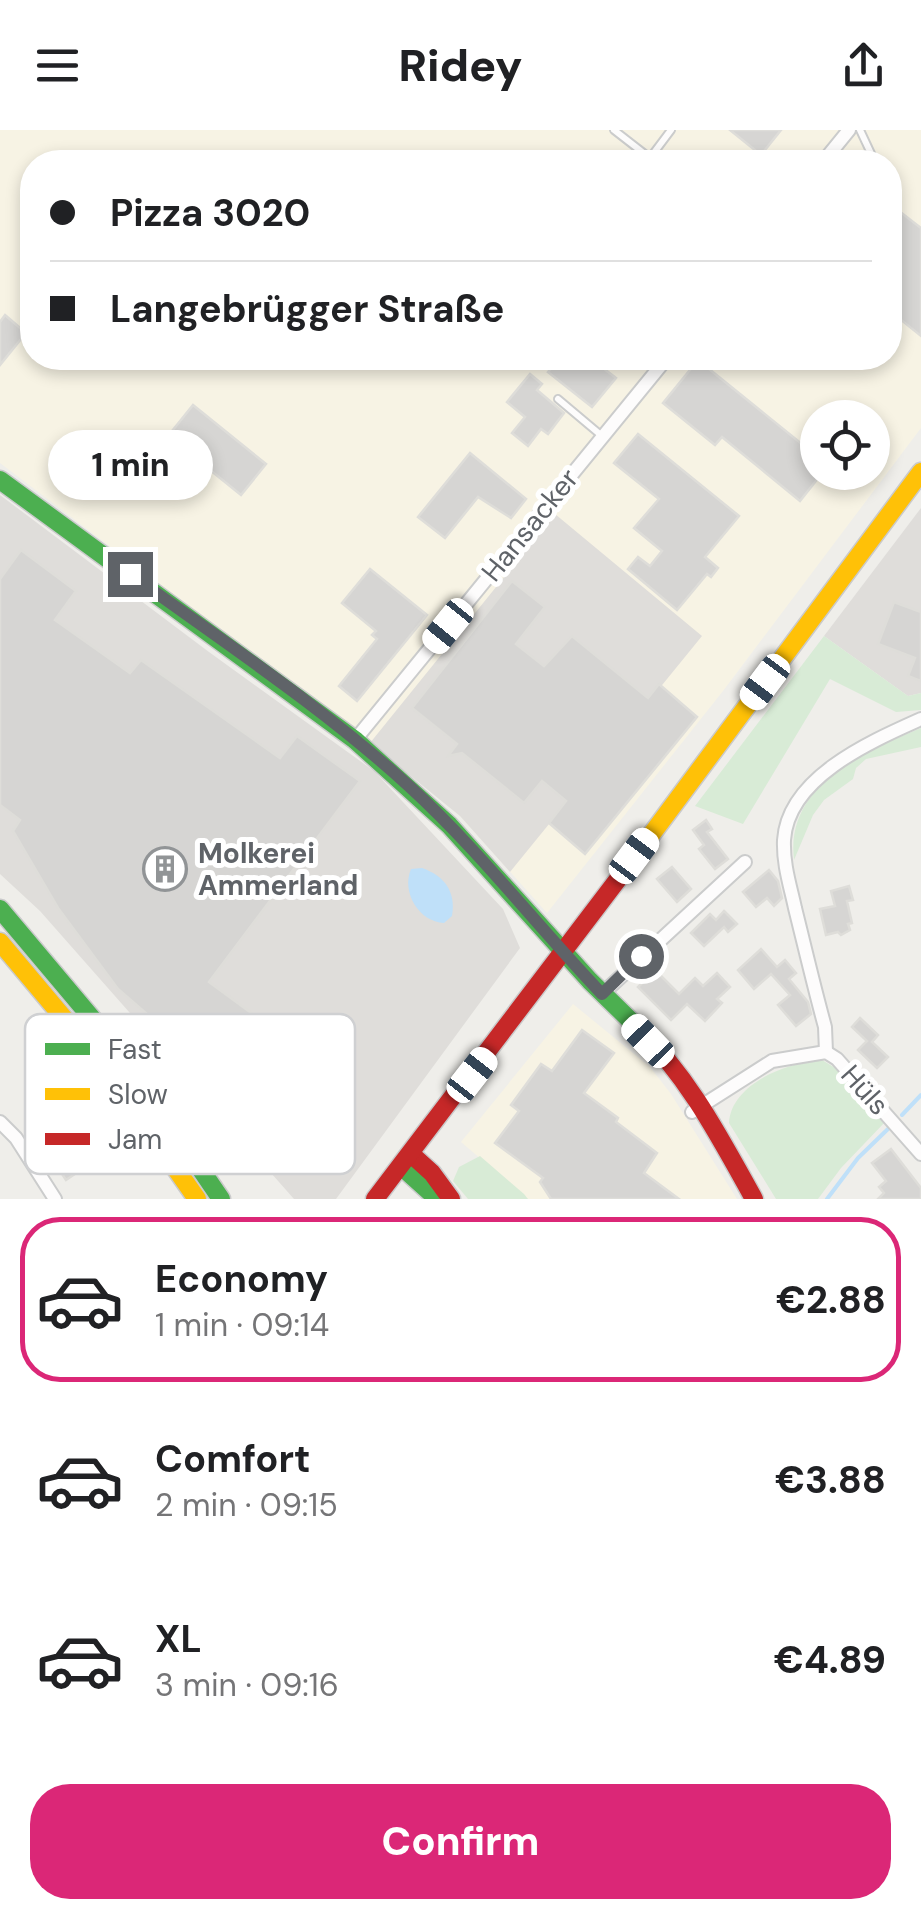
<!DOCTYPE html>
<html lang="en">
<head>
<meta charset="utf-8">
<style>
  :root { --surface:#fff; --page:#f6f6f6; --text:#202124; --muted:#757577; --line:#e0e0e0; --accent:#db2777 }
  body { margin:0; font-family:"DM Sans",sans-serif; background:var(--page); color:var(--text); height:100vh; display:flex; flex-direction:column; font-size:38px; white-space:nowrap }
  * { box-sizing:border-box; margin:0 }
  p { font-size:32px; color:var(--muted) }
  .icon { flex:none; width:55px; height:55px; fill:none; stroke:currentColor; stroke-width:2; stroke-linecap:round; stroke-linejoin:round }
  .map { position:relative; height:1069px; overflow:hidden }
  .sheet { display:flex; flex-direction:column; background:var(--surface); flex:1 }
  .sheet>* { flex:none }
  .hud { position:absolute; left:20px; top:20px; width:882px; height:220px; border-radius:40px; box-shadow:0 5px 15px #0003; display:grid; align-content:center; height:220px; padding:0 30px; background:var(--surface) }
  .fabs { position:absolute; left:800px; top:270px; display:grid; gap:20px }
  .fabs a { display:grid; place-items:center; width:90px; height:90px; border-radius:50%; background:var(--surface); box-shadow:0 5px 15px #0003; font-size:50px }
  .end { position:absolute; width:45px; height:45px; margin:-22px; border:12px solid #5f6368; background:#fff; box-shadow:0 0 0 5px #fff }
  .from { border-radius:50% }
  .bubble { position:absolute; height:70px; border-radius:35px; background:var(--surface); box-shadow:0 5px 15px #0003; font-size:32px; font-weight:800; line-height:70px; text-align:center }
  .car { position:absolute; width:30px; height:60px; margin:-30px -15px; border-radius:12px; box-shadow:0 0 8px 2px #0007; background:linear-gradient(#fff 24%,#345 0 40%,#fff 0 76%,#345 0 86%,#fff 0) }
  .hud b { display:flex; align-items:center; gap:35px; height:95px; font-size:38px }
  .hud b+b { border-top:2px solid var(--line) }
  .hud i { width:25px; height:25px; background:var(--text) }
  ul { padding:18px 0 0; list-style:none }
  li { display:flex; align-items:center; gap:30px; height:165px; margin:0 20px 15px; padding:0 10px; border:5px solid transparent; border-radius:40px }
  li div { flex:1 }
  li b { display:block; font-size:38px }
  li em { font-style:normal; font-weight:800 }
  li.on { border-color:var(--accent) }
  li>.icon { width:90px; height:90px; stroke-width:1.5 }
  .action { display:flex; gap:20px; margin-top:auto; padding:20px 30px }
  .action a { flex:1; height:115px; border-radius:40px; background:var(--accent); color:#fff; font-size:40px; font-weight:800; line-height:115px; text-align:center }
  header { display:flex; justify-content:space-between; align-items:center; height:130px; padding:0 30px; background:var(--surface); font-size:45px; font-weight:800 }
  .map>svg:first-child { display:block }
</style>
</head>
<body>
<header><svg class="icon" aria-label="menu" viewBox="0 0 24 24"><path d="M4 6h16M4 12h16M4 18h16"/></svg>Ridey<svg class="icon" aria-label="share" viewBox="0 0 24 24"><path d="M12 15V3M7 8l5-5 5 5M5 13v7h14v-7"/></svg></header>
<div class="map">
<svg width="921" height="1069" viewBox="0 0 921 1069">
  <rect width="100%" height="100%" fill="#efeeea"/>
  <g fill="#f7f3e4" fill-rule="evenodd">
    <path d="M0,0h921v298l-198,263 -176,222 -87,-97 -49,-41 -411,-312zM32,32h858v196h-858zM818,288h54v54h-54z"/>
    <path d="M573,874l77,63 21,27 66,105h-209l-67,-57z"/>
  </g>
  <g fill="#dfddda">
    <path d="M0,365l209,157 165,119 129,138 17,39 -184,251h-42l-254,-288 -40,-37z"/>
    <path d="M921,378v185l-13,3 -84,-60z"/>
    <path d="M555,384l147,122 -192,236 -50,-56 -90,-73z"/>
  </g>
  <g fill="#d8ebd6">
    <path d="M824,506l84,60 13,-3v17l-25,2 -66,-33 -87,145 -48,-18z"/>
    <path d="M921,598v19l-55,12 -10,9 -3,11 -29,21 -11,15 -19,45c-9,-75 69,-108 127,-132z"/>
    <path d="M822,930l15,9 49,52 -45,47 -23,31h-42l-47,-76c2,-39 58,-61 93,-63z"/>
    <path d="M480,1026l44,38 4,5h-60l-15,-18 6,-14z"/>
  </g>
  <path fill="#bfe0f9" d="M422,738c23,8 34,24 30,48l-8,7c-25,-1 -43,-31 -33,-54z"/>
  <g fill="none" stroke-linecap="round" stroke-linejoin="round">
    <g stroke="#bfe0f9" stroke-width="4">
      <path d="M902,985l19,-20"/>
      <path d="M827,1069l31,-41 31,-30"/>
    </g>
  </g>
  <g fill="#d6d5d3" stroke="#deddd9" stroke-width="2.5">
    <path d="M730,0h51l-20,25z"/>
    <path d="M890,74l31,24v108l-31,-25z"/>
    <path d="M5,185l21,18 -26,32v-43z"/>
    <path d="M560,228h30l26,20 -24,29 -44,-35z"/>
    <path d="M698,230l120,97v15h5l-23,29 -78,-64 -7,8 -52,-42z"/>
    <path d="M530,244l12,10 -5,6 27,23 -16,21 -7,-5 -13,17 -16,-13 13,-16 -18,-15z"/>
    <path d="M193,275l73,59 -25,31 -73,-59z"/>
    <path d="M638,304l101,82 -34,41 13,11 -7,9 -4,-3 -30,36 -49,-41 10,-12 12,9 12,-15 -28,-23 25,-29 -45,-36z"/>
    <path d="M107,309l13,12 -15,17 -13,-11z"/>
    <path d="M470,323l56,46 -15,19 -33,-21 -33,41 -27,-21z"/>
    <path d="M21,420l55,41 -21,29 75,53 11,-13 139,98 17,-22 63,45 -151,201 127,93 -41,57 -27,11 -25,-50 -21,-28 -30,-22 -37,-22 -37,-32 -60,-81 -45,-77 7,-11 -20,-15v-226z"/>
    <path d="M370,439l57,46 -70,86 -18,-15 38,-47 -5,-4 4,-4 -34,-28z"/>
    <path d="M512,451l33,26 -29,37 28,22 28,-30 76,62 11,-14 38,33 -112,137 -36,-31 17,-22 -24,-20 -18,22 -62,-50 -14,3 9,-12 -45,-36z"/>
    <path d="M894,472l27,10v69l-13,-5 7,-18 -37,-14z"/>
    <path d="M706,690l6,9 -5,3 21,27 -13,10 -16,-20 5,-4 -11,-15z"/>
    <path d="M672,737l19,22 -14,13 -20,-23z"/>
    <path d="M769,740l9,11 4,17 -8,8 -7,-8 -11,9 -13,-15z"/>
    <path d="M849,756l4,14 -6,1 5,22 -4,1 2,6 -9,5 -3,-3 -12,3 -6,-26 15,-3 -4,-15z"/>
    <path d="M724,781l13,13 -9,8 -4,-5 -20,19 -13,-13 19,-19 6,6z"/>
    <path d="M761,819l16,18 8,-7 11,13 -7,6 19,23 3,12 -15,12 -18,-21 12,-10 -19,-21 -17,15 -16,-19z"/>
    <path d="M655,840l24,24 16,-16 8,8 14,-13 13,14 -13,12 5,4 -17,18 -18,-17 -16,16 -33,-33z"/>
    <path d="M860,888l18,17 -6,7 16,15 -11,11 -19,-18 9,-9 -15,-14z"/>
    <path d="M582,900l32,23 -30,40 34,25 -2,4 41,31 -13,20 35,26h-128l-11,-17 3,-4 -48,-35 24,-32 -8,-6 30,-41 11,7z"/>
    <path d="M78,1004l9,13 -4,3 8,13 -25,17 -13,-20 15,-11 -4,-5z"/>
    <path d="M891,1019l30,39v11h-43l6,-6 -5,-6 7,-6 -14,-18z"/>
  </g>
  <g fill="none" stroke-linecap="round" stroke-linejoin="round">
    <g stroke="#cbcccc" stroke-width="10">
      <g id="lane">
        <path d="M614,0l36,28 21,-28"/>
        <path d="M860,0l15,32"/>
        <path d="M558,269l44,37"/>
      </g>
    </g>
    <g stroke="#cbcccc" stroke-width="16">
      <g id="street">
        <path d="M823,32l26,-32"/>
        <path d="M355,610l312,-382"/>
        <path d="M602,864l143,-132"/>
        <path d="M826,922l-1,-25c-11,-40 -20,-79 -30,-119 -5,-23 -12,-44 -11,-68 4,-63 88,-99 137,-121"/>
        <path d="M692,982l80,-51 54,-9 11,7 84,95"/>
        <path d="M0,992l16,16 39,61"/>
      </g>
    </g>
    <g stroke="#cacacb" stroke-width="21">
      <g id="fast">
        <path d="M0,350l355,260 94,85 141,156 46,45"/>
        <path d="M0,779l122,145 99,145"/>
        <path d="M401,1036l31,28"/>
      </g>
    </g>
    <g stroke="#cacacb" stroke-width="21">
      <g id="slow">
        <path d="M625,740l296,-398"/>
        <path d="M0,812l104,124 93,133"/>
      </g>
    </g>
    <g stroke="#cacacb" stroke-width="21">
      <g id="jam">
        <path d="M636,896c52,50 83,110 118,173"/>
        <path d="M411,1024l21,19 19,26"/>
        <path d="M375,1069l250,-329"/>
      </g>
    </g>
    <use href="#lane" stroke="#fdfcfc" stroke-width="6"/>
    <use href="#street" stroke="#fdfcfc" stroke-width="12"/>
    <use href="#fast" stroke="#4caf50" stroke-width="18"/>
    <use href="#slow" stroke="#ffc107" stroke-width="18"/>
    <use href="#jam" stroke="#c62828" stroke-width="18"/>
  </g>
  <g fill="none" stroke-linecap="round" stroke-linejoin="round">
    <path stroke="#5f6368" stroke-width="12" d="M130,444c95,69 194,134 280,213 70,64 127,139 192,207l39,-38"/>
  </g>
  <defs>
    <g id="building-ring" transform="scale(2.25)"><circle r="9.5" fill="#fff" stroke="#919496" stroke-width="1.5"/><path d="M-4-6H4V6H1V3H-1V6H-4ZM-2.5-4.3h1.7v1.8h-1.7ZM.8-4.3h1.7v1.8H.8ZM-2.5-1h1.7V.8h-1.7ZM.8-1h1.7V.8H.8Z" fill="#919496"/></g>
  </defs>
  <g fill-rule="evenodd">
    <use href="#building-ring" x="165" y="739"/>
  </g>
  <g text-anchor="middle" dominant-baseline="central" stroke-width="10" stroke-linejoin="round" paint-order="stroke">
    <g font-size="28" fill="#5f6368" stroke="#fff">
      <text transform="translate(530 395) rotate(-51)">Hansacker</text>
      <text transform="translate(865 960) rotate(48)">Hüls</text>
    </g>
    <g font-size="28" font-weight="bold" fill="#5f6368" stroke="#fff" text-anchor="start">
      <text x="198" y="723">Molkerei<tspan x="198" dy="32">Ammerland</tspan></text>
    </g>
  </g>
  <rect x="25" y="884" width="330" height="160" rx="15" fill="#fff" stroke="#cfd0d2" stroke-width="2.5"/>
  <rect x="45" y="913" width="45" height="12" fill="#4caf50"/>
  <rect x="45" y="958" width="45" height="12" fill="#ffc107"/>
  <rect x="45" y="1003" width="45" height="12" fill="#c62828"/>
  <g font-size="28" fill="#5f6368">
    <text x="108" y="929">Fast</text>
    <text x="108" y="974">Slow</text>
    <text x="108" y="1019">Jam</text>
  </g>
</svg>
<div class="fabs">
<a><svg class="icon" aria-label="locate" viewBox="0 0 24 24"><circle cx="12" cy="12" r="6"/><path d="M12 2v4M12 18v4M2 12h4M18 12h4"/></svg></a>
</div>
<i class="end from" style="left:641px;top:826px"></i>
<i class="end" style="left:130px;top:444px"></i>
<div class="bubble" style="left:48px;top:300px;width:165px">1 min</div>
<i class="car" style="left:448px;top:496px;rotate:219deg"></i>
<i class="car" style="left:765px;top:552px;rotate:217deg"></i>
<i class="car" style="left:634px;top:726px;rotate:37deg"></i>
<i class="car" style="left:648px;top:911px;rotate:316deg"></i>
<i class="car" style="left:472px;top:945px;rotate:38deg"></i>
<div class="hud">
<b><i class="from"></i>Pizza 3020</b>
<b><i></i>Langebrügger Straße</b>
</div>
</div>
<section class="sheet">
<ul>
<li class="on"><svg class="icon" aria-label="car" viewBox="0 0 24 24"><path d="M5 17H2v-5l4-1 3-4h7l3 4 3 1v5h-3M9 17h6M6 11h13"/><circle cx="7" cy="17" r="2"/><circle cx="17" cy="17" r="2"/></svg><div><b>Economy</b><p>1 min · 09:14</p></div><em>€2.88</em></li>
<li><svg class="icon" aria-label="car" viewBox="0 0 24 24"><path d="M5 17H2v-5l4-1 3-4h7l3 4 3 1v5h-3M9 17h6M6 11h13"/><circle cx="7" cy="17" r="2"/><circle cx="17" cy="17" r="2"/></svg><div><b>Comfort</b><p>2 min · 09:15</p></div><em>€3.88</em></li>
<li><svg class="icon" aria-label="car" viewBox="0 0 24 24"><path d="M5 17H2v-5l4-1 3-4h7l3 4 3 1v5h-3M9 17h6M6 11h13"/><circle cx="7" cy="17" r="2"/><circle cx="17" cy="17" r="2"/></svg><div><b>XL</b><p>3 min · 09:16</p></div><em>€4.89</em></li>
</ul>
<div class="action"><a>Confirm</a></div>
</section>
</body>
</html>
